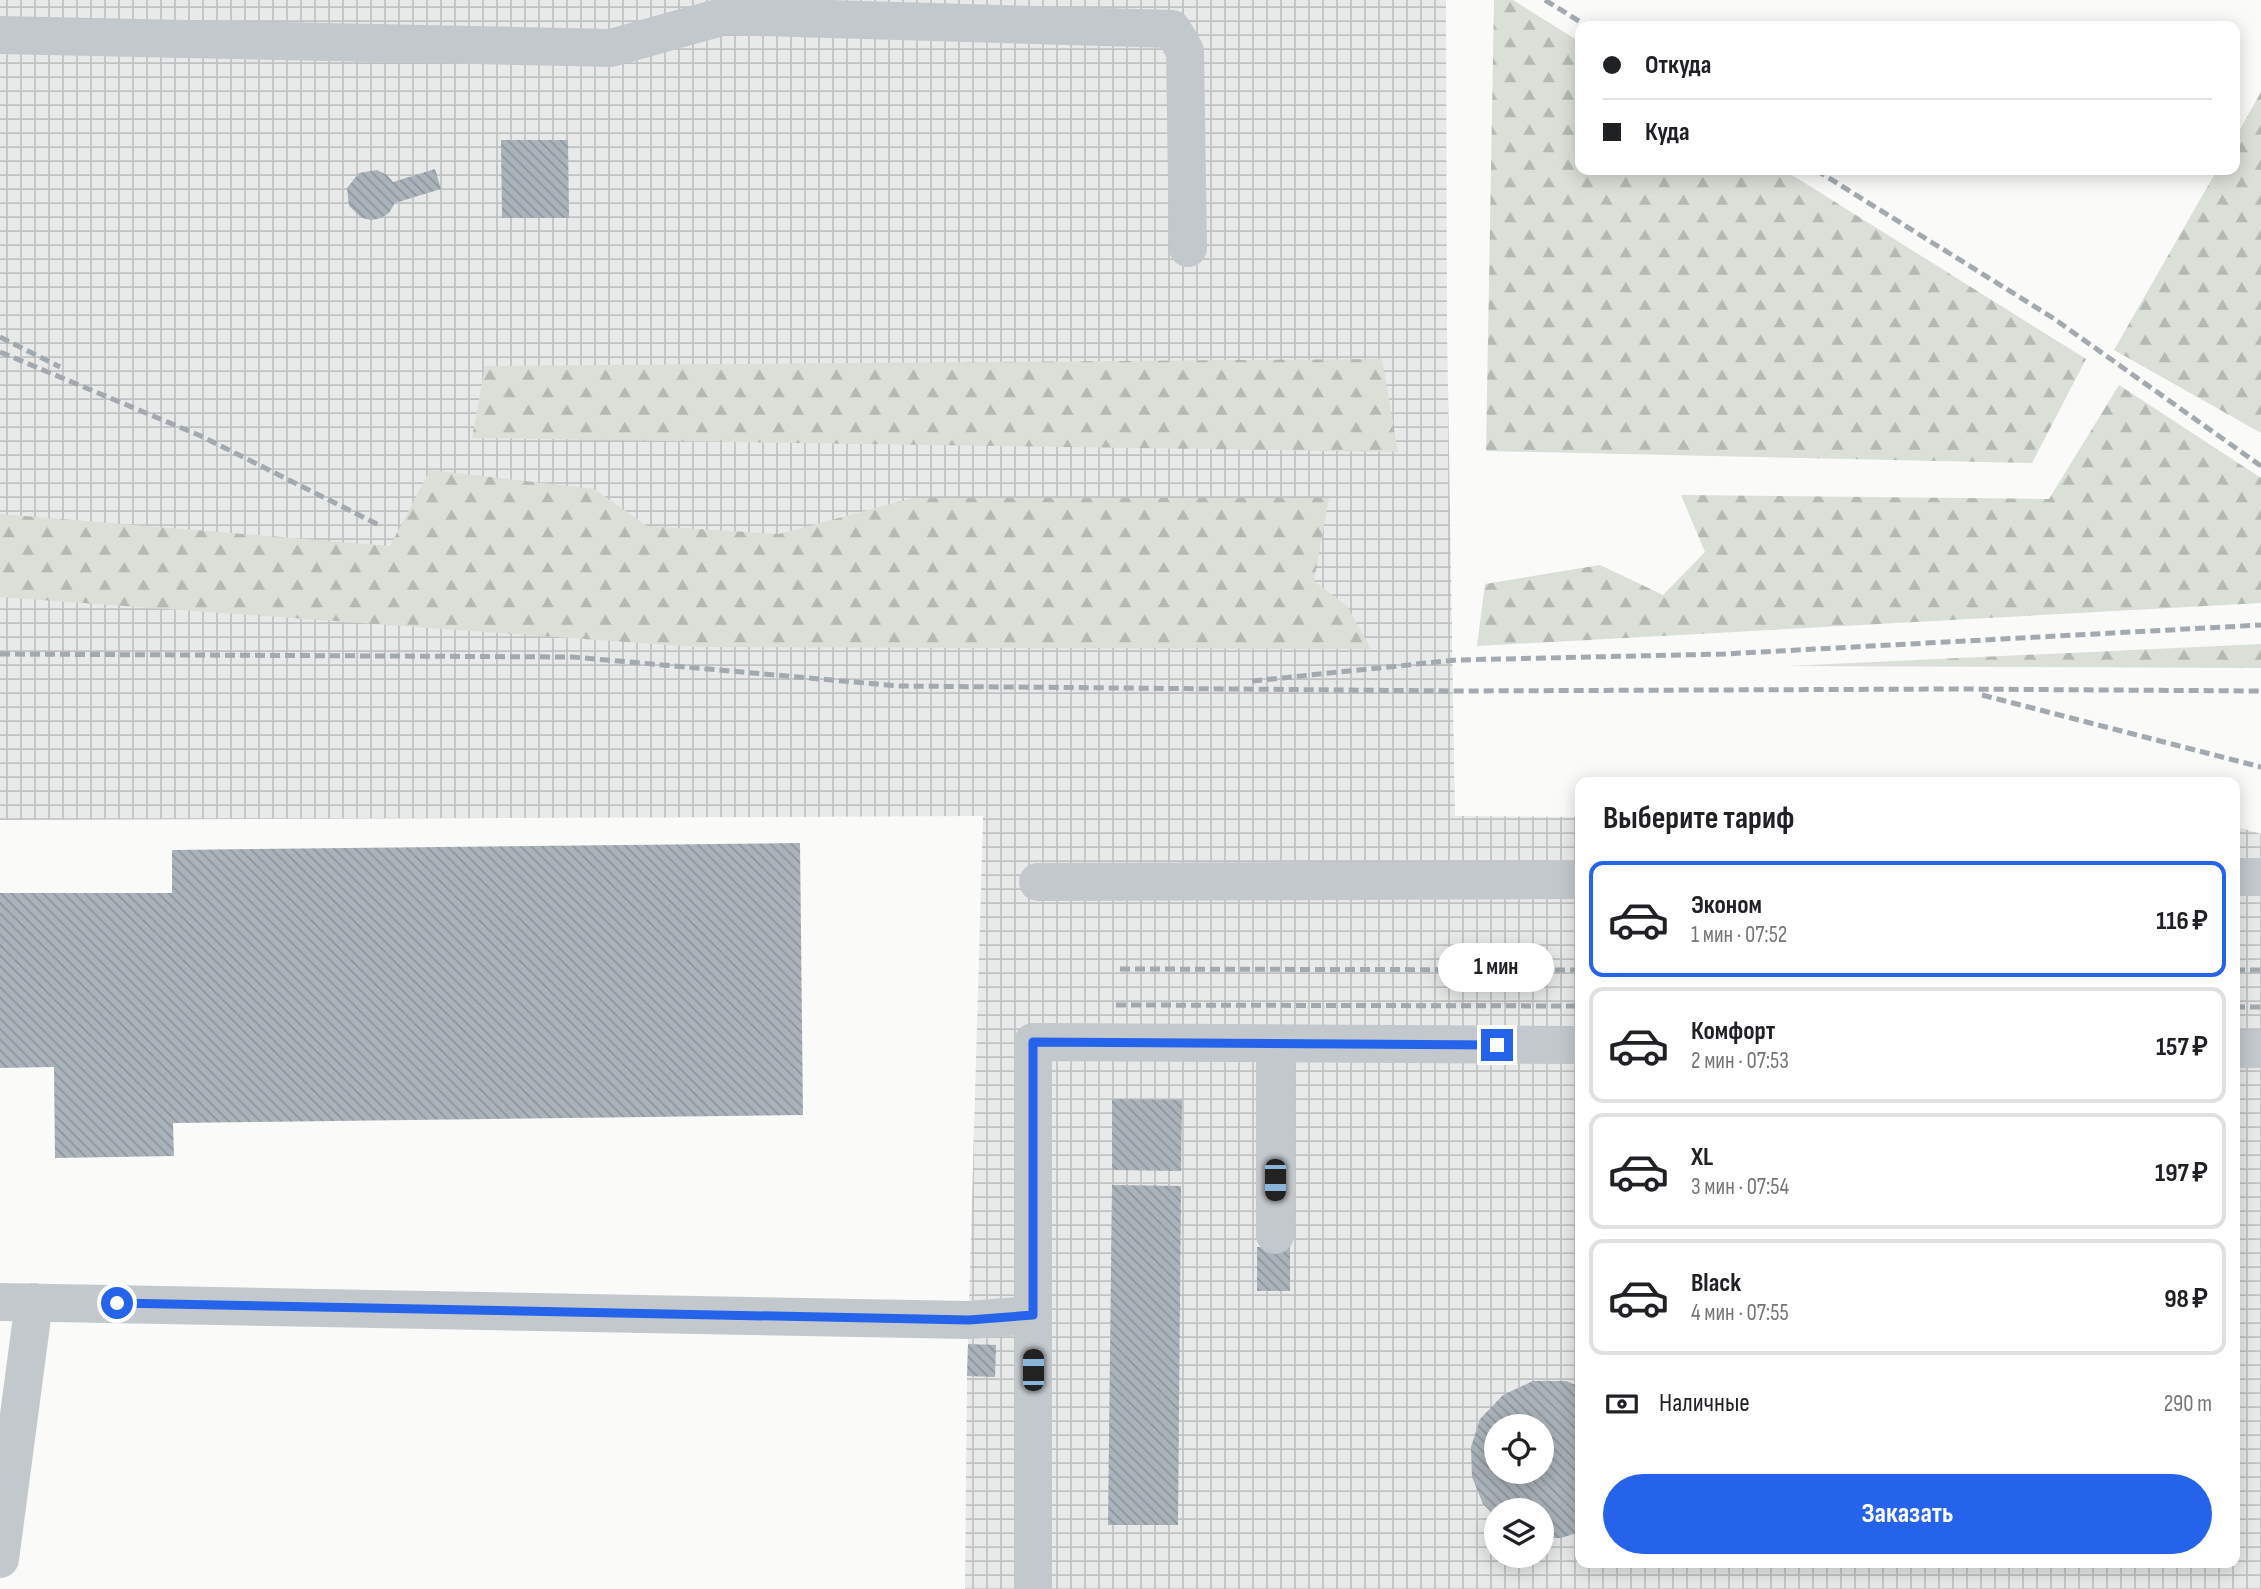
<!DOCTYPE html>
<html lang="ru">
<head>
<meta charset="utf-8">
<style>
  :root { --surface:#fff; --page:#f6f6f6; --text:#202124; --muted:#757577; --line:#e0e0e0; --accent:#2563eb }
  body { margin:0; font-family:"Sofia Sans Condensed",sans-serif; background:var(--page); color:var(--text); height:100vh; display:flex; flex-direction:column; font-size:26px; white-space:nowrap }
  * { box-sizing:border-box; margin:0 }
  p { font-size:23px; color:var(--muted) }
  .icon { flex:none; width:38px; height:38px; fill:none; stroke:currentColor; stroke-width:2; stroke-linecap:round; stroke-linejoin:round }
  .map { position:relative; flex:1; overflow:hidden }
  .drawer { position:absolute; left:1575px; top:777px; width:665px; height:791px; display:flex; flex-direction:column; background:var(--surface); border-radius:14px; box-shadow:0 4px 18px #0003 }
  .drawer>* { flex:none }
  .top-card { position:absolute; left:1575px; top:21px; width:665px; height:154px; border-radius:14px; box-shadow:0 4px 18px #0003; display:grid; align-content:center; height:154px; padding:0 28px; background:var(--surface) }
  .buttons { position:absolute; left:1484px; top:1414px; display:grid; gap:14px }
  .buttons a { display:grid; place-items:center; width:70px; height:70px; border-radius:50%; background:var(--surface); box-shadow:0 4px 18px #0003; font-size:35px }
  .end { position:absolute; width:32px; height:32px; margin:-16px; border:9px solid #2563eb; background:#fff; box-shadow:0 0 0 4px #fff }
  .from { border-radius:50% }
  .bubble { position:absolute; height:49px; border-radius:24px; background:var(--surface); box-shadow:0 4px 18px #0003; font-size:23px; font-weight:700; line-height:49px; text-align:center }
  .car { position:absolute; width:21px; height:42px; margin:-21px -10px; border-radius:9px; box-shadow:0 0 5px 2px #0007; background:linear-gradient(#222 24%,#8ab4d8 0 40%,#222 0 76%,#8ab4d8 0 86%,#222 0) }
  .top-card b { display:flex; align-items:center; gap:24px; height:66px; font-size:26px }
  .top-card b+b { border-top:2px solid var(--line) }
  .top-card i { width:18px; height:18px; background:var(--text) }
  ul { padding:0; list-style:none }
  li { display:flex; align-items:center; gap:21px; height:116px; margin:0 14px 10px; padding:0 14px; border:4px solid var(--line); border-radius:14px }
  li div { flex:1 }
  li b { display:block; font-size:26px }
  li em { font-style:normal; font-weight:700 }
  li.active { border-color:var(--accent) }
  li>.icon { width:63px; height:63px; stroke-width:1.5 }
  h2 { padding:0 28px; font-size:32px; line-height:84px }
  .pay { display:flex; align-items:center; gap:18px; height:77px; padding:0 28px; font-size:26px }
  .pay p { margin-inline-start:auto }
  .cta { display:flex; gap:14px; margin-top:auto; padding:14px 28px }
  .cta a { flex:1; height:80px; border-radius:42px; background:var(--accent); color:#fff; font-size:28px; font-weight:700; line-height:80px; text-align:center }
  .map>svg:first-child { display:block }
</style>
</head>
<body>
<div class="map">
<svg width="2261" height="1589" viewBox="0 0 2261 1589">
  <defs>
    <pattern id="industrial-grid" width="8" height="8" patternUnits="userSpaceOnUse" patternTransform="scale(1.75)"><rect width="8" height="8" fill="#e8e9e9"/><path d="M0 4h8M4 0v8" fill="none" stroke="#c0c1c2"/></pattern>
    <pattern id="forest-firs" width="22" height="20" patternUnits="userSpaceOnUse" patternTransform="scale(1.75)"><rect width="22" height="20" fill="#dadfd7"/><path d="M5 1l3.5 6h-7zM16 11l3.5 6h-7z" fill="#b4b9b4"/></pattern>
    <pattern id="building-back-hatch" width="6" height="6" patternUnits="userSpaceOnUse" patternTransform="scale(1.75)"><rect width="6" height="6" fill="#aab3b9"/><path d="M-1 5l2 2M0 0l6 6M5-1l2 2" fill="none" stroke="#8e969c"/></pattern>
  </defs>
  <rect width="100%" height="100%" fill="#fafaf8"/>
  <path fill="url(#industrial-grid)" fill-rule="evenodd" d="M0,0h1446l1,329 8,487 125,1v746h655v-737l26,8v755h-1296l2,-213 16,-560 -983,4zM1496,1426h46v46h-46zM1496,1510h46v46h-46z"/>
  <g fill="url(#forest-firs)">
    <path d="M1494,0h19l67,42v128h204l302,189 -54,104 -546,-12z"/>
    <path d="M2261,92v341l-147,-83 103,-180h18v-32z"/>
    <path d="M1382,359l16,93 -926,-14 13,-72z"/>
    <path d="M2119,385l142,93v125l-784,43 8,-62 115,-19 63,30 42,-43 -24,-57 368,4z"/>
    <path d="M430,470l164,19 53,37 132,8 134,-36h416l-15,83 33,25 24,43 -676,-2 -695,-50v-83l390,32z"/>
    <path d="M2261,644v24l-473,-2z"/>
  </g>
  <g fill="url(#building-back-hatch)" fill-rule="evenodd">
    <path d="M501,140h67l1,78h-67z"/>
    <path d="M435,169l6,20 -46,14 -6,10 -8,5 -9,2 -10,-2 -13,-12 -2,-18 12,-15 18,-3 10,5 6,7z"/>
    <path d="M800,843l3,272 -630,8 1,33 -119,2 -1,-91 -54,1v-175h172v-43z"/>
    <path d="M1112,1099l70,1 -1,71 -69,-1z"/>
    <path d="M1112,1185l69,1 -3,339h-70z"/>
    <rect x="1257" y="1247" width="33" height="44"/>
    <path d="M968,1344l28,1 -1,32 -28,-1z"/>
    <path d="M1533,1381h33l14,6v145l-19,6h-19v-28h-46v7l-13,-13 -11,-27 -1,-30 9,-28 23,-24zM1496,1426h46v46h-46z"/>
  </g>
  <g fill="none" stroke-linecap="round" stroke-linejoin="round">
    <g stroke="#c3c8cc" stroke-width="38">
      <path d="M0,35l611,13 114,-32 447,13 13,22 3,197"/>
      <path d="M2235,877h26"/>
      <path d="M1038,882l542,-2"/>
      <path d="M1275,1044v191"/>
      <path d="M2235,1049h26"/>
      <path d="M0,1302l969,18 64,-5"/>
      <path d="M0,1559l34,-257"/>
      <path d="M1033,1589v-547l547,3"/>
    </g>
    <g stroke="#a2aab0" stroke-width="5" stroke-dasharray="10 5" stroke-linecap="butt">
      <path d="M1545,0l42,26"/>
      <path d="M1816,170l237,148 208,148"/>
      <path d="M0,337l60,30"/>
      <path d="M0,352l201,84 180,90"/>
      <path d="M0,654l573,3 326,29 556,5 503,-2 303,2"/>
      <path d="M1252,681l204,-21 268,-6 537,-29"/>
      <path d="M1982,695l279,72"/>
      <path d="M1120,969l460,1"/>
      <path d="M2235,970h26"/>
      <path d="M1116,1005l464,1"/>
      <path d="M2235,1007h26"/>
    </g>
  </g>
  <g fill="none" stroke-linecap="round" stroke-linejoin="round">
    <path stroke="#2563eb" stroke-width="9" d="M117,1303l852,17 64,-5v-273l464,3"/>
  </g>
</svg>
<div class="buttons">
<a><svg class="icon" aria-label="locate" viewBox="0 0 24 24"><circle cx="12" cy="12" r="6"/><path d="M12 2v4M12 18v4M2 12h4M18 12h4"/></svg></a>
<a><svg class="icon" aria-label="layers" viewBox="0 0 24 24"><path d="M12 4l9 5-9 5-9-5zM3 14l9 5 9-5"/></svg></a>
</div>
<i class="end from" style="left:117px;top:1303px"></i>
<i class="end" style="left:1497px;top:1045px"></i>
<div class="bubble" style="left:1438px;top:943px;width:116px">1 мин</div>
<i class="car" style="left:1275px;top:1180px;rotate:180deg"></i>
<i class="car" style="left:1033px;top:1370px;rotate:0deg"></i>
<div class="top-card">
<b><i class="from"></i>Откуда</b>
<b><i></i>Куда</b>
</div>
<section class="drawer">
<h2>Выберите тариф</h2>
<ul>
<li class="active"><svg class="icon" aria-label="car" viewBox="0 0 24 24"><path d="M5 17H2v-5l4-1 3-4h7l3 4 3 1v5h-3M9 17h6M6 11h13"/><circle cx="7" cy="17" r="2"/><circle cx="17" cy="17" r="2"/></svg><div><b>Эконом</b><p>1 мин · 07:52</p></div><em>116 ₽</em></li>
<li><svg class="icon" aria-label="car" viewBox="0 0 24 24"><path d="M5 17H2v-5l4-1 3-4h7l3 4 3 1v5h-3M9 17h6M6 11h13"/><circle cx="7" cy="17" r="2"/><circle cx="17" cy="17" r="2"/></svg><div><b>Комфорт</b><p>2 мин · 07:53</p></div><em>157 ₽</em></li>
<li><svg class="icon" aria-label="car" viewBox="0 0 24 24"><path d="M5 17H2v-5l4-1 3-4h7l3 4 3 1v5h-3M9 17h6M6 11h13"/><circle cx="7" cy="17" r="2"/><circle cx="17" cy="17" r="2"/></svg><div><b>XL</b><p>3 мин · 07:54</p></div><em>197 ₽</em></li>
<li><svg class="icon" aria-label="car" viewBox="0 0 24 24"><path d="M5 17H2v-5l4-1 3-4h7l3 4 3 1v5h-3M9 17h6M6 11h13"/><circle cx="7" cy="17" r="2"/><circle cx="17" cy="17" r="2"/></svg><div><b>Black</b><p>4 мин · 07:55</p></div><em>98 ₽</em></li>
</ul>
<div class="pay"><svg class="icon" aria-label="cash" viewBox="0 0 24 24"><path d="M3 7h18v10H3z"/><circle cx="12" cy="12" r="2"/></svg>Наличные<p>290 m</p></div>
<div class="cta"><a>Заказать</a></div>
</section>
</div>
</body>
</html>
